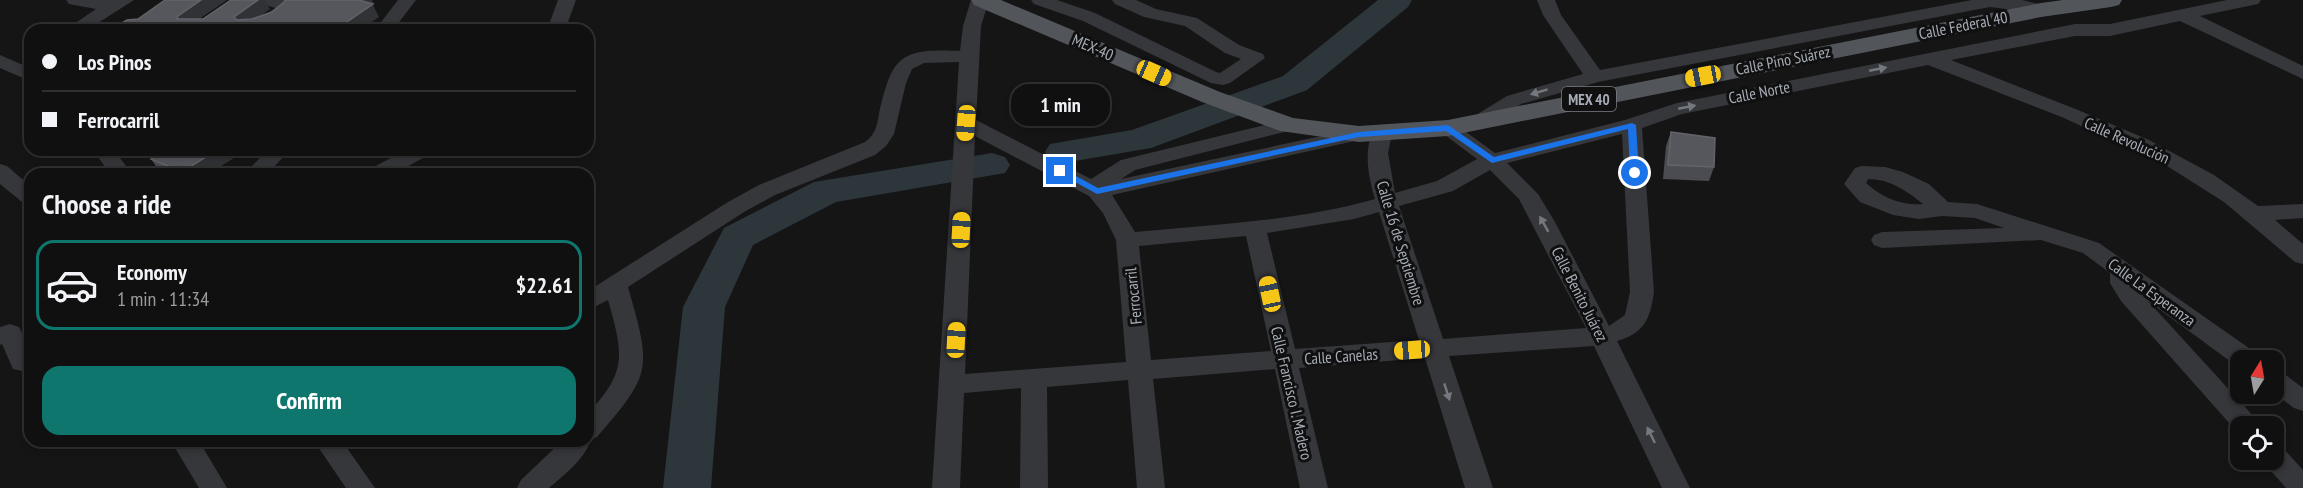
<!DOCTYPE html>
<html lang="en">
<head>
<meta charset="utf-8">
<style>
  :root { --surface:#101010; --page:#1e1e1e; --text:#f1f3f6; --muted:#9c9d9f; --line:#303030; --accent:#0f766e }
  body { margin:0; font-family:"PT Sans Narrow",sans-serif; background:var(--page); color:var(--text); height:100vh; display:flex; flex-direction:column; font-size:22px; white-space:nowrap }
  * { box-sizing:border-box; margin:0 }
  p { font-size:20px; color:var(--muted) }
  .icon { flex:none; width:33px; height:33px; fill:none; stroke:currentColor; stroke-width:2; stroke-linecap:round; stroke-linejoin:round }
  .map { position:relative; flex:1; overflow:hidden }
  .side { position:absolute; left:24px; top:168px; width:570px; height:279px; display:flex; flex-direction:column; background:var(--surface); border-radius:18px; box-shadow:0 3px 9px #0003,0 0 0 2px var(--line) }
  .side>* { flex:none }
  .hud { position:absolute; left:24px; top:24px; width:570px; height:132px; border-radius:18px; box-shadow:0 3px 9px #0003,0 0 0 2px var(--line); display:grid; align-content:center; height:132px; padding:0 18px; background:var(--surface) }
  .needle { width:39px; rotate:11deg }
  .buttons { position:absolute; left:2230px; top:350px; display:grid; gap:12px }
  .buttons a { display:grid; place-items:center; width:54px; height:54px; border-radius:12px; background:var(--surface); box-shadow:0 3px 9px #0003,0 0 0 2px var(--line); font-size:30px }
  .end { position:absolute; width:27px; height:27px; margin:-14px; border:8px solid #1a73e8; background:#fff; box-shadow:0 0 0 3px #fff }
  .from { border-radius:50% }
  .bubble { position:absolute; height:42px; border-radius:18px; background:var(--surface); box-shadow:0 3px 9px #0003,0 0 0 2px var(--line); font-size:20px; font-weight:800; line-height:42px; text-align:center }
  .car { position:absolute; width:18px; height:36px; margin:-18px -9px; border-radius:8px; box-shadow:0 0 4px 2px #0007; background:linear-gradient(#f5c518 24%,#345 0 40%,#f5c518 0 76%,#345 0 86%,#f5c518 0) }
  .hud b { display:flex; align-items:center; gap:21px; height:57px; font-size:22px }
  .hud b+b { border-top:2px solid var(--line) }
  .hud i { width:15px; height:15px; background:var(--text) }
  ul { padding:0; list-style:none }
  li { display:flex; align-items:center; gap:18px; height:90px; margin:0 12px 9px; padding:0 6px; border:3px solid var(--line); border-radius:18px }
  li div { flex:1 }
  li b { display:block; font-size:22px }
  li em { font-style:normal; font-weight:800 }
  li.active { border-color:var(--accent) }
  li>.icon { width:54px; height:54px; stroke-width:1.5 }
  h2 { padding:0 18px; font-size:27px; line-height:72px }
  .cta { display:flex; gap:12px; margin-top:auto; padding:12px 18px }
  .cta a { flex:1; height:69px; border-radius:18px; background:var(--accent); color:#fff; font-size:24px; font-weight:800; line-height:69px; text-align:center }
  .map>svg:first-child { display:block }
</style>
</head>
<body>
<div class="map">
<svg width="2303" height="488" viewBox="0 0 2303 488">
  <rect width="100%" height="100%" fill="#151516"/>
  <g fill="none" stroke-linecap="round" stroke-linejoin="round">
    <g fill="#2d373b" fill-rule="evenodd">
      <path d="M1378,0h34l-4,7 -101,83 -156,58 -88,15 -13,-3 -5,-8 5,-8 82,-14 151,-54z"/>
      <path d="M992,153l13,4 5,8 -5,8 -169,29 -83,43 -28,62 -14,181h-48l20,-181 41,-79 90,-46z"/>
    </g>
    <g fill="#36373b" fill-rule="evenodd">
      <path d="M66,0h68l-47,30h-22l31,-21 -27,-5z"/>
      <path d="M260,0h27l7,7c-13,19 -29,23 -50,23l31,-22 -12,-4z"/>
      <path d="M398,0h18l-23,30h-18z"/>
      <path d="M558,0h18l-11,30h-18z"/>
      <path d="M971,0h18l-8,26 -5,94 115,59 30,-19 168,-41 7,2 3,4 -3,4 -161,41 -14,9 238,-51 7,2 3,4 -3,4 -7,2 -247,55 23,37c80,-8 163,-11 240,-33 -6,-20 -13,-51 0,-69l7,-2 7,2 3,4 -4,19 7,40 42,-12 40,-22 -36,-27 -3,-4 3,-4 7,-2 7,2 40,29 130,-33 52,-17 398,-79h35l117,-24h34l-3,4 -58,12 103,50v13l-123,-58 -70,15h-35l-124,24 127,50 71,30 65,35 44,31 45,-2v14l-28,2 28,24v20l-8,-2 -71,-60 -57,-36 -103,-48 -136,-53 -246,49 -40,14 12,164c-4,28 -10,41 -37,49l73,147h-28l-68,-142 -145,10 44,132h-28l-40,-130 -126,10 29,120h-28l-25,-119 -122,10 12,109h-28l-9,-108 -81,7 1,101h-28l1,-100 -57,5 -4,95h-28l27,-426 -35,1 -12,6 -6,14 -12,51 -8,12 -11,9 -100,40 -31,17 -116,75c23,81 25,86 -31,150l-7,3c-3,17 -27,36 -41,48h-32l4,-8 41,-39h26v-28c40,-41 35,-60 20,-113l-20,10v-19l140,-89 31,-17 106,-43c10,-7 12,-16 14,-28 13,-58 21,-66 81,-63l3,-25zM1622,134l8,158 -5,23 -16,11 -54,-104 -17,-28 -31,-31zM975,136l114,60 14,17 13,27 10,122 -161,12zM1490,170l29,29 67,129 -143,11 -44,-133 54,-15zM1379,212l40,128 -124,9 -28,-116 87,-14zM1246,236l25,115 -120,9 -12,-114z"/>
      <path d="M1031,0h26l38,13 121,59 4,1 21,-14 -16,-6 -40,-27 -41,-9 -29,-13 -3,-4h24l20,9 41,9 42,27 24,9 2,4 -35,25 -7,2 -12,-2 -128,-62 -49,-17z"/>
      <path d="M1537,0h18l6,15 39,55 372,-70h50l25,6 3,4 -3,4c-9,2 -44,-6 -57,-7l-392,75 -77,22 -36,22 -7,2 -7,-2 -3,-4 3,-4 36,-22 76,-22 -40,-59z"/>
      <path d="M0,55l30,13v13l-30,-13z"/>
      <path d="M93,150h21l18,24h-22z"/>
      <path d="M268,150h22l-23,24h-23z"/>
      <path d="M406,150l24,1 -3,5 -34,18h-27l4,-5z"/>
      <path d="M0,164l7,2 23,20v18l-8,-2 -22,-18z"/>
      <path d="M1862,166l23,1 18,5 26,12 19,18 29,2 122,39 157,110 3,7h-18v7h-3l-90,-66 108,118 4,7h-19v8l-3,-1 -117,-132 -11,-18v-10l-27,-20 -42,-13 -159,8 -8,-3 -3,-5 3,-5 8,-3 122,-4 -29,-10 -33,-2 -23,3 -26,-4 -33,-13 -16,-18 11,-16zM1868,179c22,0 39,12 55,25 -21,2 -42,-7 -57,-21z"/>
      <path d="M10,324l9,3 11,23v19l-8,2 -9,-2 -11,-25 -2,1v-18z"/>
      <path d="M2274,370l9,3 20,15v23l-9,-3 -20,-15z"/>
      <path d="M171,441h28l28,47h-28z"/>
      <path d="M314,441h28l33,47h-29z"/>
      <path d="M2274,445l9,3 20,22v18h-17l-21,-24 -3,-5h12z"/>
    </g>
    <path fill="#52555a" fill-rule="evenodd" d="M971,0h30l219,92 73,26 66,8 89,-6 593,-117 22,-3h59l-3,5 -8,2 -70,10 -593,119 -89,6 -79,-11 -78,-29 -228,-97z"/>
  </g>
  <g fill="#4b4c51">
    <path d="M1671,132l43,35 -5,14 -46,-2 3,-33z"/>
    <path d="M141,150h105l-38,24h-44l-4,-2 -9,-13 4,-2z"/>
  </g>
  <g fill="#313235">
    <path d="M201,0h26l-41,28 -9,-9 1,-3z"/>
    <path d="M258,0h7l5,9 -28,21 -8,-13z"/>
    <path d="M359,0h13l2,4 -1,1 6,12 -19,13h-25z"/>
    <path d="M217,150h29l-38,24h-24l-2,-2z"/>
  </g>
  <g fill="#55575c" stroke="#62646a" stroke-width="1.5">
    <path d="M165,0h36l-23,16 -1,3h26l28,-19h27l-24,17 3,3 15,-1 20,-7 12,-10 1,-2h74l14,4 -38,26h-225l17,-10 11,-1z"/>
    <path d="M1671,132l44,6 -1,29 -46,-2z"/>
    <path d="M161,150h56l-35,22 -31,-13 13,-8z"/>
  </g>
  <defs><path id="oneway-solid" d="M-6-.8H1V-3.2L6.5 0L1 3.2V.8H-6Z" transform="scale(1.5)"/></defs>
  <g fill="#74787f">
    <use href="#oneway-solid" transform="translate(1878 69) rotate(-11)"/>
    <use href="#oneway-solid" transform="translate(1539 92) rotate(163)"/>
    <use href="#oneway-solid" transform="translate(1687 107) rotate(-11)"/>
    <use href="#oneway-solid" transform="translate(1544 224) rotate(-119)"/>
    <use href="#oneway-solid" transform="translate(1447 392) rotate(72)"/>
    <use href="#oneway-solid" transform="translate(1651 435) rotate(-116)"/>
  </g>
  <path fill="#1a73e8" d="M1632,123l4,2 3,48 -4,3 -5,-3 -2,-44 -136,34 -46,-32 -87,6 -262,57 -42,-23 8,-2 35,19 261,-56 89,-7 46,32z"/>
  <g text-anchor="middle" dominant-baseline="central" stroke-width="6" stroke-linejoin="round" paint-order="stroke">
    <rect fill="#101011" stroke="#7a7e84" stroke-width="1.5" x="1562" y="87" width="54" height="24" rx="4.5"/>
    <g font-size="15" font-weight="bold" fill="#a7adb6">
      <text x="1589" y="99">MEX 40</text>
    </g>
    <g font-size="16" fill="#a7adb6" stroke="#101011">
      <text transform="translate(1963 25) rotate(-11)">Calle Federal 40</text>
      <text transform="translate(1093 47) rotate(23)">MEX-40</text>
      <text transform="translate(1783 60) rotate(-11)">Calle Pino Suárez</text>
      <text transform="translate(1759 92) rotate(-11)">Calle Norte</text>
      <text transform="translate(2127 140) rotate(24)">Calle Revolución</text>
      <text transform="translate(1401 243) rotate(73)">Calle 16 de Septiembre</text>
      <text transform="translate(2152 292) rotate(36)">Calle La Esperanza</text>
      <text transform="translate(1580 294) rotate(63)">Calle Benito Juárez</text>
      <text transform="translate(1133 296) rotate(-96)">Ferrocarril</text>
      <text transform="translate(1341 356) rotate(-4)">Calle Canelas</text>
      <text transform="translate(1292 393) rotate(77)">Calle Francisco I. Madero</text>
    </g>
  </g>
</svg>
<div class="buttons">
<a><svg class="needle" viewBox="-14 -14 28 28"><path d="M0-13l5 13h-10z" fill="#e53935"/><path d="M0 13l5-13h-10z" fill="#9c9d9f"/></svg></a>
<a><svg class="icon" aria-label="locate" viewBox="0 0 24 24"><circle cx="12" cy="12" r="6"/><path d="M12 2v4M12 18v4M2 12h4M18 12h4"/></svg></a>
</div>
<i class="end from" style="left:1635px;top:173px"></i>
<i class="end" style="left:1060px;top:171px"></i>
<div class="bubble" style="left:1011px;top:84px;width:99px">1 min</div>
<i class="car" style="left:1154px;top:73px;rotate:114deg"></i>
<i class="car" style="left:1703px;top:76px;rotate:259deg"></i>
<i class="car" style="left:966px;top:123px;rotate:184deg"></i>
<i class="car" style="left:961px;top:230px;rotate:3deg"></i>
<i class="car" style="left:1270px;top:294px;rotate:348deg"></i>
<i class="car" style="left:956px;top:340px;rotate:3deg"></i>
<i class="car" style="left:1412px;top:350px;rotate:266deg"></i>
<div class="hud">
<b><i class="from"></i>Los Pinos</b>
<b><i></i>Ferrocarril</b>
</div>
<section class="side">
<h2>Choose a ride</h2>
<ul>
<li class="active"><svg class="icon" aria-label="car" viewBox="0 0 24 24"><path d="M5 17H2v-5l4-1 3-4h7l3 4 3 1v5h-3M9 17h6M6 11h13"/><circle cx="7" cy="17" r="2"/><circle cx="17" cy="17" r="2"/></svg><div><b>Economy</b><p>1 min · 11:34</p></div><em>$22.61</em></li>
</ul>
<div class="cta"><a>Confirm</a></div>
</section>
</div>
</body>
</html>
